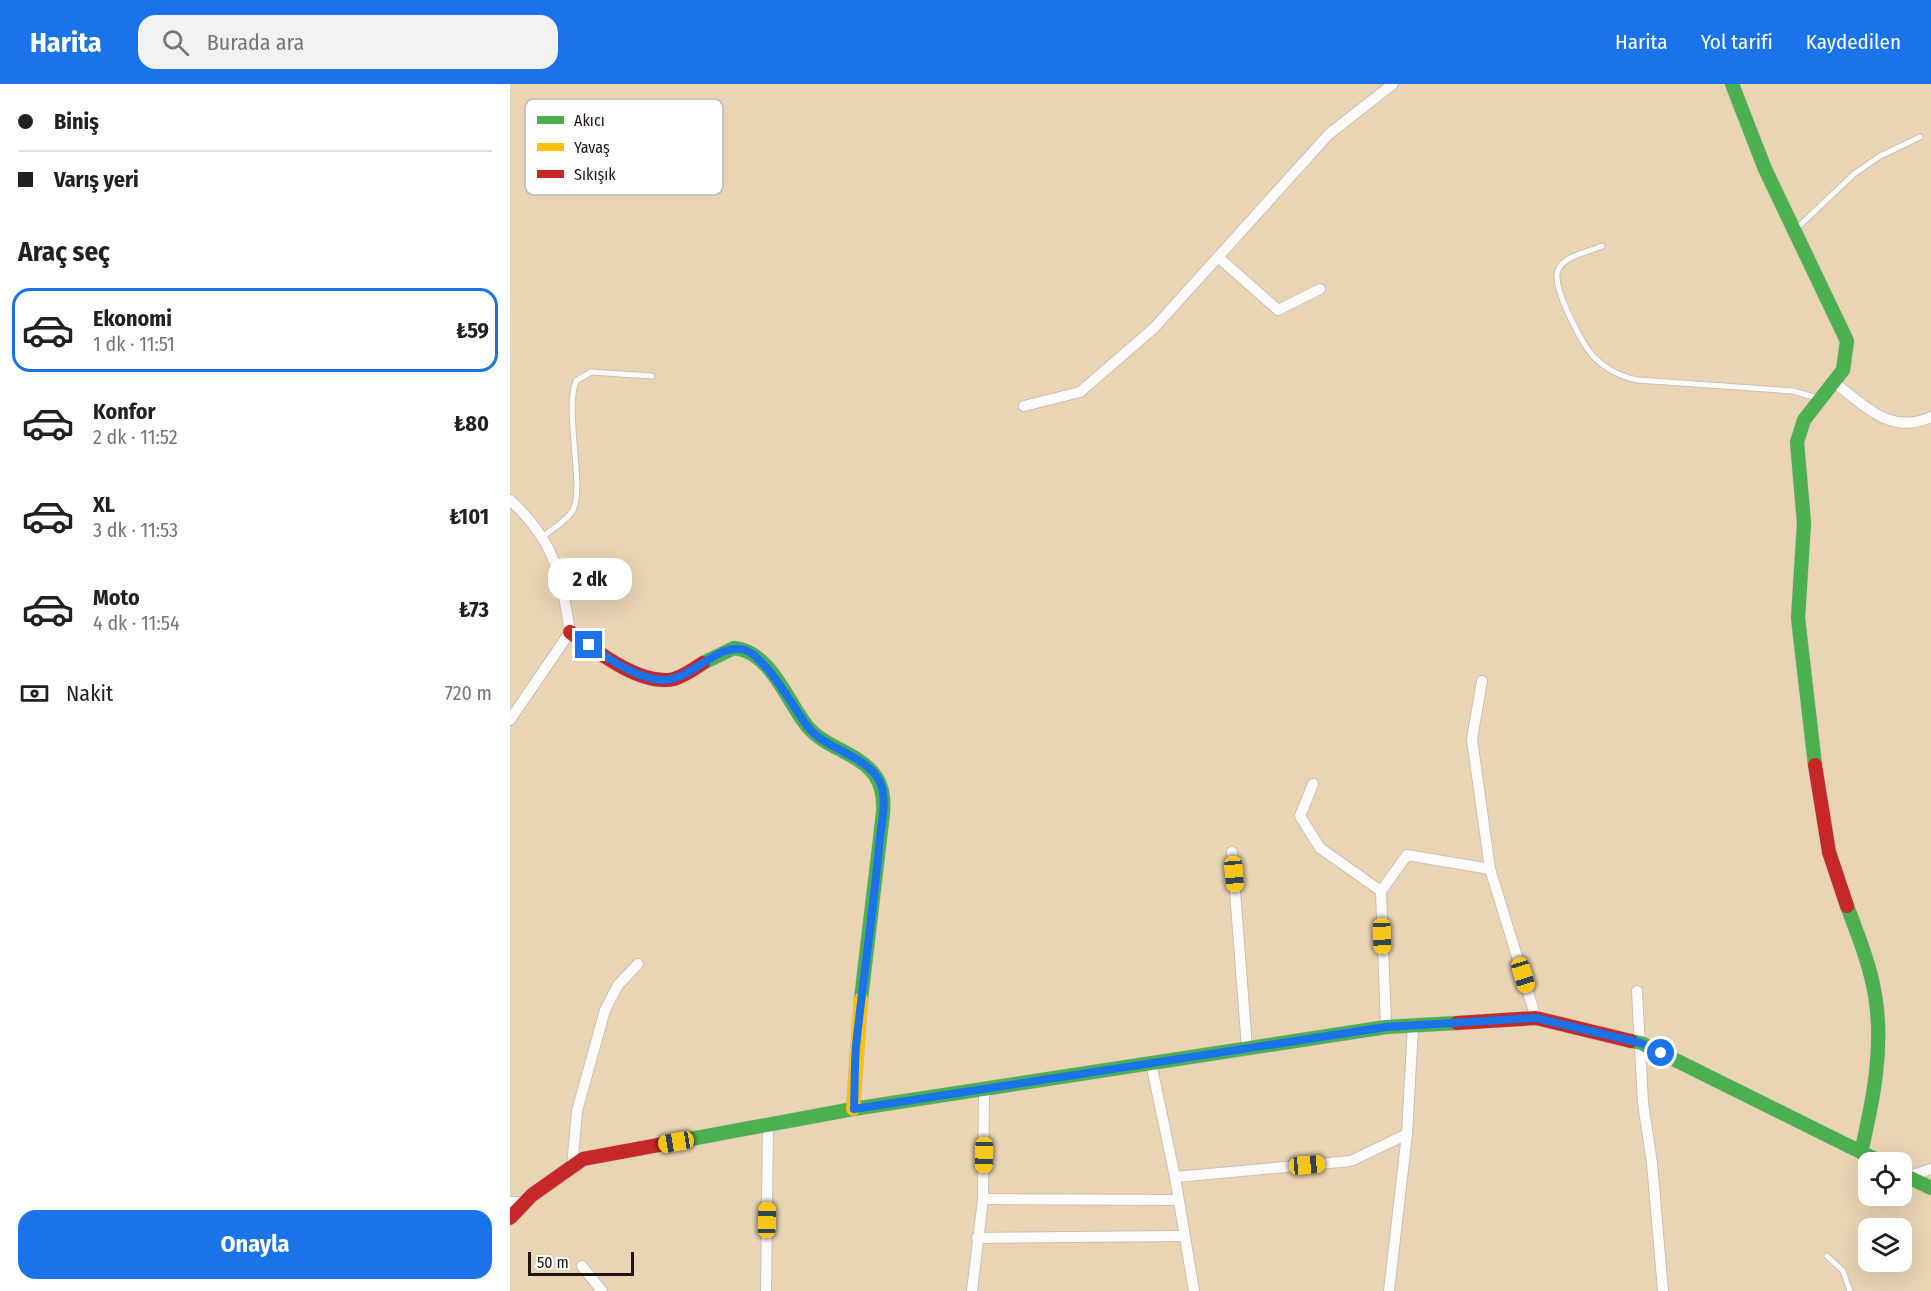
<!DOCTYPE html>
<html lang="tr">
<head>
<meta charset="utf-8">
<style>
  :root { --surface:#fff; --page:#f2f2f2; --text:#202124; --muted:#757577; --line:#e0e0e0; --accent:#1a73e8 }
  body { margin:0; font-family:"Fira Sans Condensed",sans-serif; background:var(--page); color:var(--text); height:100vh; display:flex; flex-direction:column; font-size:22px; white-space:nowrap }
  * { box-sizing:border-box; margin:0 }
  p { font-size:20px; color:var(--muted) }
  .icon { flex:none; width:33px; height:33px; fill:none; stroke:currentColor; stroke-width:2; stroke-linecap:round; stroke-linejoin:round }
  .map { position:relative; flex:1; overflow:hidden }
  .sheet { display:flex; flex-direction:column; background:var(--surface); width:510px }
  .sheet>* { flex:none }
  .top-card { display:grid; align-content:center; height:132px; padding:0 18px; background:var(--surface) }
  .buttons { position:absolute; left:1348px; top:1068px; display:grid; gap:12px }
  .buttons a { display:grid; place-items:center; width:54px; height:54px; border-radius:12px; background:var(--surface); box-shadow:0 6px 24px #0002; font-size:30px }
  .scale { position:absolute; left:18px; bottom:15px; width:106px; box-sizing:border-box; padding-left:6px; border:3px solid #1f140f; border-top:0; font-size:16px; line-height:21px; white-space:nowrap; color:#1f140f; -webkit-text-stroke:4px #fff; paint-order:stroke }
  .end { position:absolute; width:27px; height:27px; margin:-14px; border:8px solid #1a73e8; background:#fff; box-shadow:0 0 0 3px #fff }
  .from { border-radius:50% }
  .bubble { position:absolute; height:42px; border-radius:18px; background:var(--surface); box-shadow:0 6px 24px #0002; font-size:20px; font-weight:700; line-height:42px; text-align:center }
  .car { position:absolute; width:18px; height:36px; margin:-18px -9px; border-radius:8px; box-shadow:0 0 4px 2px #0007; background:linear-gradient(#f5c518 24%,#345 0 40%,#f5c518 0 76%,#345 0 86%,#f5c518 0) }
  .top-card b { display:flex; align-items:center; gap:21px; height:57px; font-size:22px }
  .top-card b+b { border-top:2px solid var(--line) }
  .top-card i { width:15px; height:15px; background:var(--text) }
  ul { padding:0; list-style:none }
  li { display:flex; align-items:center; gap:18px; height:84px; margin:0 12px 9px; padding:0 6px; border:3px solid transparent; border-radius:18px }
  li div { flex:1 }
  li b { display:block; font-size:22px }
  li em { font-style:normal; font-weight:700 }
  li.active { border-color:var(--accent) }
  li>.icon { width:54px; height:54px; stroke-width:1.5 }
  h2 { padding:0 18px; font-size:27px; line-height:72px }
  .pay { display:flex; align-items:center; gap:15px; height:66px; padding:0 18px; font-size:22px }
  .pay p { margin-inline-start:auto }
  .primary-button { display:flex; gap:12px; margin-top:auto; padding:12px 18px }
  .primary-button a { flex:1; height:69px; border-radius:18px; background:var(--accent); color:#fff; font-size:24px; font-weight:700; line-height:69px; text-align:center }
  header { display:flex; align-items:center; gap:36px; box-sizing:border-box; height:84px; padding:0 30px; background:var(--accent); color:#fff }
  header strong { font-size:28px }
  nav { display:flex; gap:33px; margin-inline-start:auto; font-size:21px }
  .search { width:420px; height:54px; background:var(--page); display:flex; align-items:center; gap:15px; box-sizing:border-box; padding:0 21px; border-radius:18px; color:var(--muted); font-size:22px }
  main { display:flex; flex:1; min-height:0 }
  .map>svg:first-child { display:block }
</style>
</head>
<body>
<header>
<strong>Harita</strong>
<div class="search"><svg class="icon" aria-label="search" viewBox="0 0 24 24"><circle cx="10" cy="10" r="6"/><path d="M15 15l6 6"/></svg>Burada ara</div>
<nav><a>Harita</a><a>Yol tarifi</a><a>Kaydedilen</a></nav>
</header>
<main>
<section class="sheet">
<div class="top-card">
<b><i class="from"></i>Biniş</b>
<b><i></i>Varış yeri</b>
</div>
<h2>Araç seç</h2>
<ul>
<li class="active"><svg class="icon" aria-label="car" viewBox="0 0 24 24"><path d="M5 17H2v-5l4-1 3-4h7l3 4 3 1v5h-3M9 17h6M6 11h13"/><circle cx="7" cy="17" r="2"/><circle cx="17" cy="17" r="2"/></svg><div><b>Ekonomi</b><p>1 dk · 11:51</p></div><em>₺59</em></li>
<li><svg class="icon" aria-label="car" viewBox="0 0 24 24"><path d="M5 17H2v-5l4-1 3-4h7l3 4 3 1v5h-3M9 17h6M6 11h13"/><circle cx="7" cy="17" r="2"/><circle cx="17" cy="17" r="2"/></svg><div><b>Konfor</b><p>2 dk · 11:52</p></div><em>₺80</em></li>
<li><svg class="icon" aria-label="car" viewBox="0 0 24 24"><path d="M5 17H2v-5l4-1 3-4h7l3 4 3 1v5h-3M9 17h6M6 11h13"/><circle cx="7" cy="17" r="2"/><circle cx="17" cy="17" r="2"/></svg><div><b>XL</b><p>3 dk · 11:53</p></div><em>₺101</em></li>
<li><svg class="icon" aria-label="car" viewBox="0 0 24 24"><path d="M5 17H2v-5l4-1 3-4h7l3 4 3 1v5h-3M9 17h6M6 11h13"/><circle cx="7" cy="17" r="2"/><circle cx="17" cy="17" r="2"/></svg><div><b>Moto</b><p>4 dk · 11:54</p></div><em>₺73</em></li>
</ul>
<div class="pay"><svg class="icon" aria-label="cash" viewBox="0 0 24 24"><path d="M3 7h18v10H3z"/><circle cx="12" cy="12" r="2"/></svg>Nakit<p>720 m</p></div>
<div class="primary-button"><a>Onayla</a></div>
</section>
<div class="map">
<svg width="1421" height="1207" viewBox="0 0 1421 1207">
  <rect width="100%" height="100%" fill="#f4e2da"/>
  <path fill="#e9d4b4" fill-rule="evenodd" d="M0,0h1421v1207h-1421zM1359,1078h33v34h-33zM1359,1144h33v34h-33z"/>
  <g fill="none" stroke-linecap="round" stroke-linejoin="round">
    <g stroke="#ccbeb8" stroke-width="7">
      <g id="lane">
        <path d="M1285,146l59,-56 26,-18 40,-19"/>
        <path d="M1092,162c-14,6 -38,10 -44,24 -7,15 24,75 36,87 12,12 27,20 44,23l155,11 24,7"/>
        <path d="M32,453c10,-8 25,-16 31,-27 12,-22 -9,-99 3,-129l15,-9 61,4"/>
        <path d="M1317,1172l16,15 7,20"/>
      </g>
    </g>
    <g stroke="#ccbeb8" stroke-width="12">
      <g id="street">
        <path d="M708,173l60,53 42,-21"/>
        <path d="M1326,300c31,23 54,51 95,33"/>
        <path d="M514,322l56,-14 74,-64 175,-194 64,-50"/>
        <path d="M0,416c45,41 51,75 60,132l-60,88"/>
        <path d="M972,597l-10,58 18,130 46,149"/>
        <path d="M803,700l-13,32 20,32 61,43"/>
        <path d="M722,768l15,196"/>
        <path d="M1127,907l6,112 9,60 11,128"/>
        <path d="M876,943l-5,-136 26,-36 83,14"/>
        <path d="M641,979l24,114 19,114"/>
        <path d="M62,1083l5,-56 28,-101 13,-25 20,-21"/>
        <path d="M665,1093l176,-16 56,-27"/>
        <path d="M1397,1093l24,-8"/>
        <path d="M473,1115l195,1"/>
        <path d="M0,1118h15"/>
        <path d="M467,1154l206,-2"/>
        <path d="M72,1182l20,25"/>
        <path d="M256,1207l2,-166"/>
        <path d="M462,1207l11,-92 1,-111"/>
        <path d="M879,1207l18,-157 6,-108"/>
      </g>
    </g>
    <g stroke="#ccbeb8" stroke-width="15">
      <g id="fast">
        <path d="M1222,0l33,85 82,172 -4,29 -39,50 -7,22 7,81 -6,95 17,147"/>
        <path d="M193,579l31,-15c36,3 53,53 73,78 18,22 50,26 67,48 9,12 10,25 9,39l-22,186"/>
        <path d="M1337,822c11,29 23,59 28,89 9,53 -2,106 -14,157"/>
        <path d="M1121,957l10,2 240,119"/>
        <path d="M159,1059l184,-34 533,-82 71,-4"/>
        <path d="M1392,1090l29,14"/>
      </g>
    </g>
    <g stroke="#ccbeb8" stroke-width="15">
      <path id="slow" d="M343,1025l8,-110"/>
    </g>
    <g stroke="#ccbeb8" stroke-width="15">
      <g id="jam">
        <path d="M60,548c25,18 71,55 104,47 10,-3 20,-10 29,-16"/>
        <path d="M1305,681l14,87 18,54"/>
        <path d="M947,939l79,-5 95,23"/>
        <path d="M0,1134l22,-23 51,-36 86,-16"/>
      </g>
    </g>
    <use href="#lane" stroke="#fdfbf9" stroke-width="5"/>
    <use href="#street" stroke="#fdfbf9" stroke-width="10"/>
    <use href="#fast" stroke="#4caf50" stroke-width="14"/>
    <use href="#slow" stroke="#ffc107" stroke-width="14"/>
    <use href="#jam" stroke="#c62828" stroke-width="14"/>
  </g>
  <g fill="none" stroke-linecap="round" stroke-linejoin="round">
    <path stroke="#1a73e8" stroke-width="8" d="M79,561c20,14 48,34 73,35 30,1 56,-39 83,-30 20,6 49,58 62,76 19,24 57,28 72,54 10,19 1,47 0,68 -6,63 -15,125 -22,189 -3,24 -2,48 -3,72l532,-82 150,-9 105,25 20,10"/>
  </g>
  <rect x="15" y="15" width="198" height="96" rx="9" fill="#fff" stroke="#bcb8b7" stroke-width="1.5"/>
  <rect x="27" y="32" width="27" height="8" fill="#4caf50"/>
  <rect x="27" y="59" width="27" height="8" fill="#ffc107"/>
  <rect x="27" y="86" width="27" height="8" fill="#c62828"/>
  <g font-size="16" fill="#1f140f">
    <text x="64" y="42">Akıcı</text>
    <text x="64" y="69">Yavaş</text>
    <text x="64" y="96">Sıkışık</text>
  </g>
</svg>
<div class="buttons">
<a><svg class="icon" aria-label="locate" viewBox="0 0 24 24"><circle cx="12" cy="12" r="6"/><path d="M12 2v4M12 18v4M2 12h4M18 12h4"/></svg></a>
<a><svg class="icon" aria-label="layers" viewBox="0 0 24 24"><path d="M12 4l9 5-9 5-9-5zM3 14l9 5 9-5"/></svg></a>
</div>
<div class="scale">50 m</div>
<i class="end from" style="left:1151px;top:969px"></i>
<i class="end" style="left:79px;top:561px"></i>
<div class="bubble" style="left:38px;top:474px;width:84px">2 dk</div>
<i class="car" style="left:724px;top:790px;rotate:175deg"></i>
<i class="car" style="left:872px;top:852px;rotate:178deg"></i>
<i class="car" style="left:1013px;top:891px;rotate:163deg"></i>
<i class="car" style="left:166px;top:1058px;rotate:260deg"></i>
<i class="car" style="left:474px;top:1071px;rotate:181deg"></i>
<i class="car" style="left:797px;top:1081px;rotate:85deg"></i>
<i class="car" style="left:257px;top:1136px;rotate:1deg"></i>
</div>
</main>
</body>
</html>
